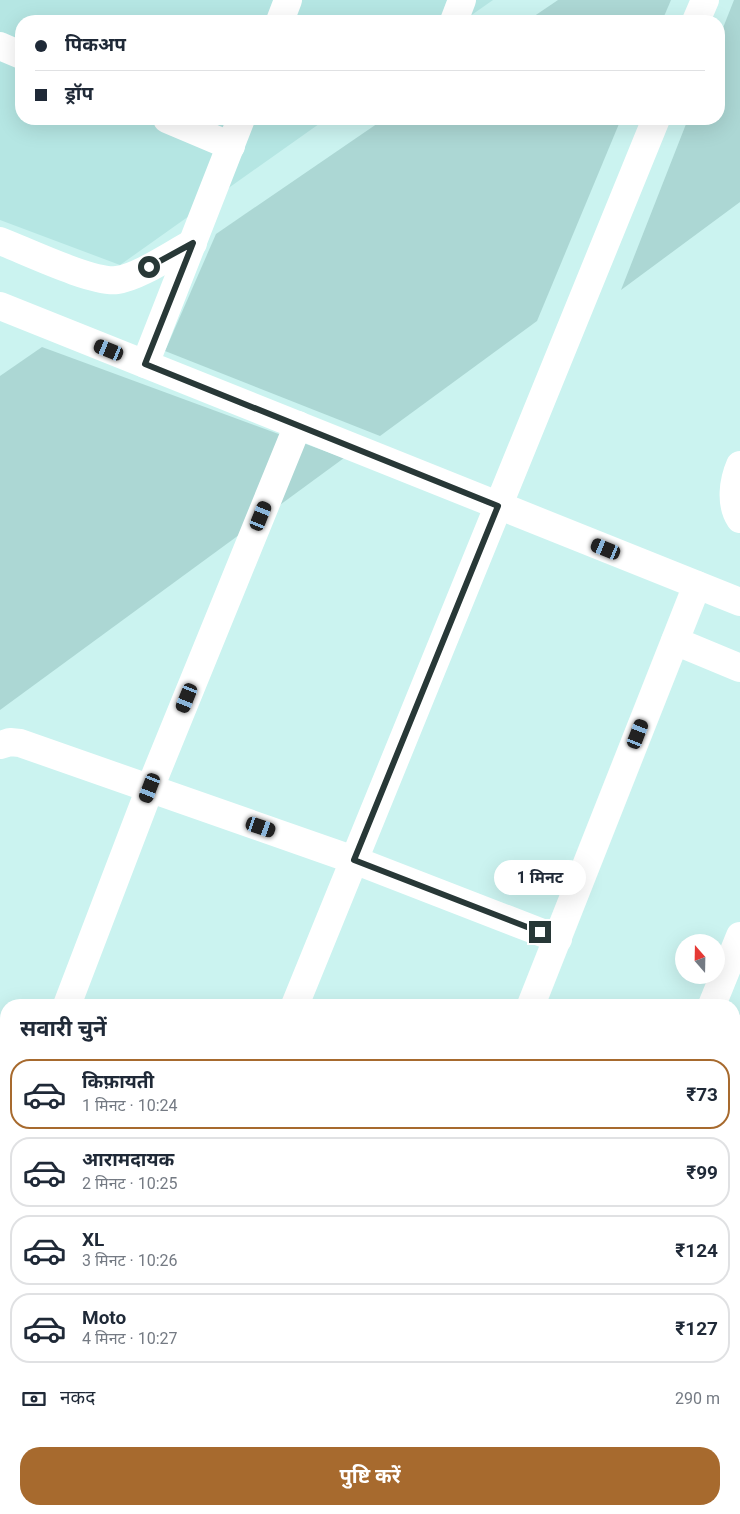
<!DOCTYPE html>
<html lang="hi">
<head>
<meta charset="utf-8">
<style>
  :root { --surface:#fff; --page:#f2f2f3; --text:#1f2937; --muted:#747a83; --line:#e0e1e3; --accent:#a76a2e }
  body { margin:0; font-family:Roboto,"Noto Sans Devanagari",sans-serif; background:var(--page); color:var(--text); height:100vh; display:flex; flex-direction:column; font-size:19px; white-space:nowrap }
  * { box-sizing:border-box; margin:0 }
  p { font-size:16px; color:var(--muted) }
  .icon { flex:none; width:28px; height:28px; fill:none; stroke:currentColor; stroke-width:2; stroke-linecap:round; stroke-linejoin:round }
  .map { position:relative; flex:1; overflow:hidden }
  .side { position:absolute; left:0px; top:999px; width:740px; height:516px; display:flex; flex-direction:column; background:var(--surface); border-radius:20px 20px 0 0; box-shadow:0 5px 20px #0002 }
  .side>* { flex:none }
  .hud { position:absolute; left:15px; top:15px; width:710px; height:110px; border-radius:20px; box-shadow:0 5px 20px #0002; display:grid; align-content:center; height:110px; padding:0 20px; background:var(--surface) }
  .needle { width:32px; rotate:340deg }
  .fabs { position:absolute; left:675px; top:934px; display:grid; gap:10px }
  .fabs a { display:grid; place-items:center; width:50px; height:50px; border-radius:50%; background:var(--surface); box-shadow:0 5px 20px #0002; font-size:25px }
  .end { position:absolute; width:22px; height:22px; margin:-11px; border:6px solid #283837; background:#fff; box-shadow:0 0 0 2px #fff }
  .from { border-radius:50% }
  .bubble { position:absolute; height:35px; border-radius:18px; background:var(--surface); box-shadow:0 5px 20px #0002; font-size:16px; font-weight:700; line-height:35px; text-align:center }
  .car { position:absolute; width:15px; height:30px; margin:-15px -8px; border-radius:6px; box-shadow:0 0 4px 1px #0007; background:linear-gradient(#222 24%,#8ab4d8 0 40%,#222 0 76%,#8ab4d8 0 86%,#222 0) }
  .hud b { display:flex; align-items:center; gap:18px; height:48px; font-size:19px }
  .hud b+b { border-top:1px solid var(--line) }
  .hud i { width:12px; height:12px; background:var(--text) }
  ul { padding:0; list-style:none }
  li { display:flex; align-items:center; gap:15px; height:70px; margin:0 10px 8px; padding:0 10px; border:2px solid var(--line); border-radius:20px }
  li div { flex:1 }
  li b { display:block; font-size:19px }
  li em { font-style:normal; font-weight:700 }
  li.selected { border-color:var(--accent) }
  li>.icon { width:45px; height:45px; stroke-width:1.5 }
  h2 { padding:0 20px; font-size:22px; line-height:60px }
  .pay { display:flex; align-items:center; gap:12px; height:55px; padding:0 20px; font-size:19px }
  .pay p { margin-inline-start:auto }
  .cta { display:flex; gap:10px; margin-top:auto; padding:10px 20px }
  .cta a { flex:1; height:58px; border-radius:20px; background:var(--accent); color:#fff; font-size:20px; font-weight:700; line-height:58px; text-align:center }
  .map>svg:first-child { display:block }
</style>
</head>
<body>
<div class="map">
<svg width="740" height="1514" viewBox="0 0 740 1514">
  <rect width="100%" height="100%" fill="#cbf3f0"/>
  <path fill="#b5e6e3" d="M0,0h493l-30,21h-442v98h305l-206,146 -120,-45z"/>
  <g fill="#acd7d4">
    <path d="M558,0h113l-9,21h-135z"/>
    <path d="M734,0h6v202l-119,88 67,-171h31v-81z"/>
    <path d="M384,119h237l-84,202 -157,115 -215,-85 51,-117z"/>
    <path d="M42,347l302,111 -344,252v-334z"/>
  </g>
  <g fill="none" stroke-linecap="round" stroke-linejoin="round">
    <g stroke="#fff" stroke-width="28">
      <path d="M280,21l8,-21"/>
      <path d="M454,21l8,-21"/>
      <path d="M696,21l9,-21"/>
      <path d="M0,46l21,9"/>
      <path d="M167,119l64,27"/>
      <path d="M0,241c26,10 92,42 117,39 22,-3 55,-26 76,-37"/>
      <path d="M0,306l740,296"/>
      <path d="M145,364l96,-245"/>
      <path d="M740,465c-7,16 -10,39 0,54"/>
      <path d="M675,641l65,27"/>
      <path d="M0,745l10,-3 10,1 334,117 204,79"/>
      <path d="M67,1005l83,-217 148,-363"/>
      <path d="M295,1005l361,-886"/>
      <path d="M531,1005l166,-420"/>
      <path d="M712,1005l28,-69"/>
      <path d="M734,1028l6,3"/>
      <path d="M0,1180l6,-16"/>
      <path d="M734,1199l6,3"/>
      <path d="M734,1374l6,3"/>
      <path d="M695,1509l22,5"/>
      <path d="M88,1514l3,-5"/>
    </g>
  </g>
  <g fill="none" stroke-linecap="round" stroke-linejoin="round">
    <path stroke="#283837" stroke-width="6" d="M149,267l44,-24 -48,121 353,142 -144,354 186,72"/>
  </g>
</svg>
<div class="fabs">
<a><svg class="needle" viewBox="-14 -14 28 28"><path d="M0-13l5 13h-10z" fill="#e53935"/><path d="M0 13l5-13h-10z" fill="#747a83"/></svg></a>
</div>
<i class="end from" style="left:149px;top:267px"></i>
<i class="end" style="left:540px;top:932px"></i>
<div class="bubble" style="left:494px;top:860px;width:92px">1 मिनट</div>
<i class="car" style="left:109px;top:350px;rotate:292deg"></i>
<i class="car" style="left:261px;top:516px;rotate:22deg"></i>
<i class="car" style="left:606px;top:549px;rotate:292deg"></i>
<i class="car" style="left:187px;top:698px;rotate:202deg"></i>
<i class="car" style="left:638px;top:734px;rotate:21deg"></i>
<i class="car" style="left:150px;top:788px;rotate:201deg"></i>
<i class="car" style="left:261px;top:827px;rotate:109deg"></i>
<div class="hud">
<b><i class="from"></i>पिकअप</b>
<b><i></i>ड्रॉप</b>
</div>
<section class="side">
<h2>सवारी चुनें</h2>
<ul>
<li class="selected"><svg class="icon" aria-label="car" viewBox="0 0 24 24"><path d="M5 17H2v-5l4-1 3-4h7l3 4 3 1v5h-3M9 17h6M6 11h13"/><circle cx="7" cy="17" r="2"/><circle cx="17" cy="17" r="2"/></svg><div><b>किफ़ायती</b><p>1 मिनट · 10:24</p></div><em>₹73</em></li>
<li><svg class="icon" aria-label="car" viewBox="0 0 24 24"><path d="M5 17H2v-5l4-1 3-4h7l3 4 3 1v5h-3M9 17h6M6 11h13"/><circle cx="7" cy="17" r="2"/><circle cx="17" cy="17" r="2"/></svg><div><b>आरामदायक</b><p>2 मिनट · 10:25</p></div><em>₹99</em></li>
<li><svg class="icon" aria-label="car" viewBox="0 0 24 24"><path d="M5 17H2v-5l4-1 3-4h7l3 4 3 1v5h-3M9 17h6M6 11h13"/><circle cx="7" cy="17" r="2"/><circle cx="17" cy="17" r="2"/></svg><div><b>XL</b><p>3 मिनट · 10:26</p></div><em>₹124</em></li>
<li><svg class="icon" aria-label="car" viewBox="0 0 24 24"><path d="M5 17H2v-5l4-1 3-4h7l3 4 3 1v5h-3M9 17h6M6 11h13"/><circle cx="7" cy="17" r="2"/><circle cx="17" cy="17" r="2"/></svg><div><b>Moto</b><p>4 मिनट · 10:27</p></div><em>₹127</em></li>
</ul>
<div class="pay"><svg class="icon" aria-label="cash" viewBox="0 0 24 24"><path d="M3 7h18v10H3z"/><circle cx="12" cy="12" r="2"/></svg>नकद<p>290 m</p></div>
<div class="cta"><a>पुष्टि करें</a></div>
</section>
</div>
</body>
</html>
